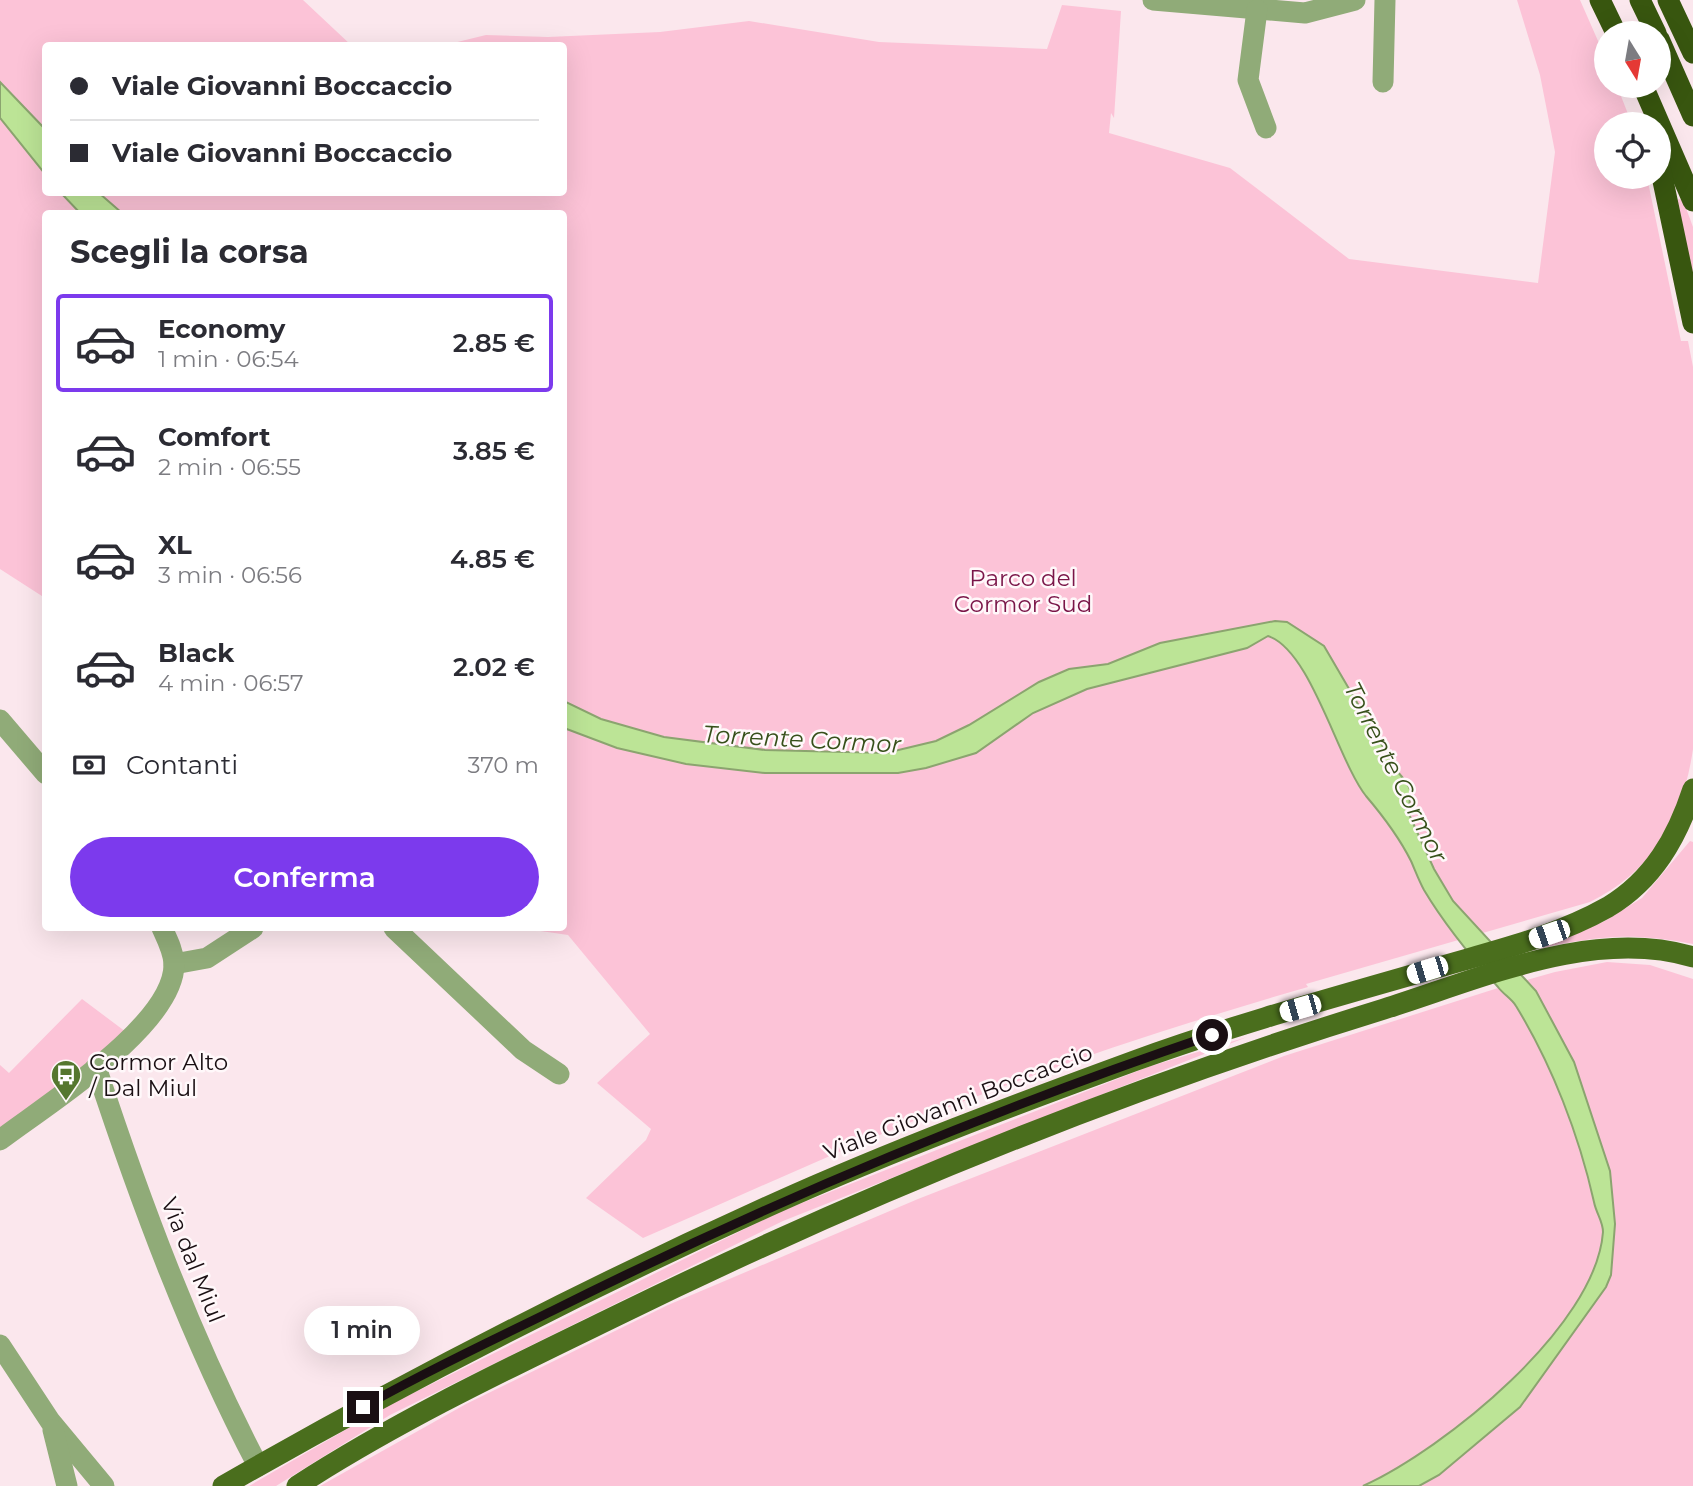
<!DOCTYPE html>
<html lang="it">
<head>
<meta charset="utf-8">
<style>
  :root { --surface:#fff; --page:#f2f2f3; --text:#2b2b33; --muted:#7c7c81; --line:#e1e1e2; --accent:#7c3aed }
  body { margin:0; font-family:Montserrat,sans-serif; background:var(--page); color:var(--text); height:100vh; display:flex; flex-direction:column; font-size:26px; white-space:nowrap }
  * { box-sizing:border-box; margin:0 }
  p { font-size:23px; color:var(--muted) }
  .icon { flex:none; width:38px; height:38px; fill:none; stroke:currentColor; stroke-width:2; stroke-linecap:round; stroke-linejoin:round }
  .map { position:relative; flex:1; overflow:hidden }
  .side { position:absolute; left:42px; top:210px; width:525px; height:721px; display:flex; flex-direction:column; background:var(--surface); border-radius:7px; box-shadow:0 7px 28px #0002 }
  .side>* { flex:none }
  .hud { position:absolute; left:42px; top:42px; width:525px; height:154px; border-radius:7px; box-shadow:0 7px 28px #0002; display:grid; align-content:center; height:154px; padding:0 28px; background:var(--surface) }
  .needle { width:46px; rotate:169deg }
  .fabs { position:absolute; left:1594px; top:21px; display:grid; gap:14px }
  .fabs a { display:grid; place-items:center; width:77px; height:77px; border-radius:50%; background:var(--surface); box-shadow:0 7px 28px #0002; font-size:35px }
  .end { position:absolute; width:32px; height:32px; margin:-16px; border:9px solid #1a0f13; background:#fff; box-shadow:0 0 0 4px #fff }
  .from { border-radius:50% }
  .bubble { position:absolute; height:49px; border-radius:24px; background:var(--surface); box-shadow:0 7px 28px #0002; font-size:23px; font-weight:600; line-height:49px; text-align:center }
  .car { position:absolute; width:21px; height:42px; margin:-21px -10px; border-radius:9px; box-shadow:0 0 5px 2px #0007; background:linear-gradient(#fff 24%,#345 0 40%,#fff 0 76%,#345 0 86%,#fff 0) }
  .hud b { display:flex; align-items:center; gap:24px; height:66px; font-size:26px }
  .hud b+b { border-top:2px solid var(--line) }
  .hud i { width:18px; height:18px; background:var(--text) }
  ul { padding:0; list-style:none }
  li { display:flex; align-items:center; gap:21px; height:98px; margin:0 14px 10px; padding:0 14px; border:4px solid transparent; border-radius:7px }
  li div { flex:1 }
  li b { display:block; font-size:26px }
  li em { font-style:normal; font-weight:600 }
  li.active { border-color:var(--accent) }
  li>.icon { width:63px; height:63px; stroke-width:1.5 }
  h2 { padding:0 28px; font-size:32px; line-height:84px }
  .pay { display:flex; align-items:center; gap:18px; height:77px; padding:0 28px; font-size:26px }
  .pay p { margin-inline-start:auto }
  .button { display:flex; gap:14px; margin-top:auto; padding:14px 28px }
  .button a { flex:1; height:80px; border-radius:42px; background:var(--accent); color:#fff; font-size:28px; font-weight:600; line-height:80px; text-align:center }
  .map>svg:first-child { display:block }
</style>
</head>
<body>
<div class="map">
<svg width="1693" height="1486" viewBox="0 0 1693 1486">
  <rect width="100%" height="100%" fill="#fbe7ed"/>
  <g fill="#fcc3d7">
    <path d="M0,0h303l48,45 -305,1v146h518v-146l-119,-1 41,-10 62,2 112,-5 89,-11 130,21 168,7 15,-44 59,6 -7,107 -3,-5 -2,20 121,35 119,91 189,24 17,-131 -15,-77 -23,-75h63l26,59v27h11l15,38h-26v53h41l34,164h7l5,26v382c-10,69 -40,122 -103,153l-284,82 2,3c-136,39 -271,84 -402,137 -88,36 -175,76 -263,114l-57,-40 60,-58 5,-11 -54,-46 53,-49 -82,-99 -48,-7h44v-714h-518l-1,384 -45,-29z"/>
    <path d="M1679,199l4,1 10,27v55l-18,-81z"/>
    <path d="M1690,841l3,1v102c-67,-13 -97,-7 -162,6l72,-28 39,-24z"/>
    <path d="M1607,962l43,3 43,14v507h-1373l146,-82 202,-99 250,-106 366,-143 214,-68 57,-16z"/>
    <path d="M82,999l44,33 -126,102v-69l9,8z"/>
    <path d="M1247,1037l-464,184 -393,194 -114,71h-27l136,-79 394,-195 369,-145z"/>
  </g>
  <g fill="#bce496" stroke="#8ba46f" stroke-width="2">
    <path d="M0,82l45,47v45l-45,-56z"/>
    <path d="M61,193h38l23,20h-42z"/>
    <path d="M1275,621l12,1 37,24 73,125c16,18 15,18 11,41l26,57 19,32 83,90 38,71 36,109 5,53 -4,51 -5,12 -86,120 -81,68 -20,11h-56c81,-37 233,-159 240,-254 0,-11 -7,-19 -9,-30 -15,-67 -42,-137 -78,-196 -4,-7 -13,-12 -18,-19 -25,-28 -55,-65 -74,-97 -5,-9 -9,-20 -13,-29 -12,-24 -28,-45 -45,-65 -28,-35 -55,-146 -98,-160l-21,12 -160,41 -54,24 -57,40 -50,15 -28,5h-133l-79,-9 -69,-16 -53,-20v-27l37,18 63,18 101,13 121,3 50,-12 33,-16 70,-43 30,-13 39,-5 52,-21z"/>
  </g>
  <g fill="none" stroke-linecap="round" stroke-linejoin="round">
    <g stroke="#90ab78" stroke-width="21">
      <path d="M1153,0l152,13 50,-13"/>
      <path d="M1257,10l-9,70 18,48"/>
      <path d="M1383,82l2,-82"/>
      <path d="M0,720l46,54"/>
      <path d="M394,928l129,122 36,24"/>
      <path d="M174,964l33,-6 46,-30"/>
      <path d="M96,1067c45,137 95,271 162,399"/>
      <path d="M0,1140c46,-35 176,-116 174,-177 -1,-13 -7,-24 -12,-35"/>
      <path d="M0,1345l50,76 54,65"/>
      <path d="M53,1430l14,56"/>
    </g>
    <g stroke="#4a6e1d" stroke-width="21">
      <path d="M223,1486c180,-103 366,-199 555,-284 116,-52 236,-97 356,-141 99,-36 201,-64 302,-93 58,-17 119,-31 172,-61 45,-27 69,-69 85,-118"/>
      <path d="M297,1486c102,-66 212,-118 321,-171 247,-121 503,-225 766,-306 96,-30 209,-82 309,-52"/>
    </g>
    <g stroke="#38560f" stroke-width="21">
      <path d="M1600,0l16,33"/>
      <path d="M1640,0l16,33"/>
      <path d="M1668,0l25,53"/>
      <path d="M1659,39l34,77"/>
      <path d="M1643,86l50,115"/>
      <path d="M1659,162l34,161"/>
    </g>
  </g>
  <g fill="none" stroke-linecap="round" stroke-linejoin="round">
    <path stroke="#1a0f13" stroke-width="9" d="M363,1407c61,-35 126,-65 189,-96 214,-107 433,-199 660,-276"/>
  </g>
  <defs>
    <g id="bus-pin" transform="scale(1.575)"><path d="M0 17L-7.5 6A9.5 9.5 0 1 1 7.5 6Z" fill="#55772f" stroke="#fff8fa"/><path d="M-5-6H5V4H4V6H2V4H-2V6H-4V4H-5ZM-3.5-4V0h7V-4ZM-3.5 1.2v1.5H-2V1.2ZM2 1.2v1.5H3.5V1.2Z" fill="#fff"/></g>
  </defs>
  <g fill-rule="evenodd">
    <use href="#bus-pin" x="66" y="1075"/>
  </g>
  <g text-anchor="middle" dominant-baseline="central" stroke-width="5" stroke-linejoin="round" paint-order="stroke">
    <g font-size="23" fill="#7a1548" stroke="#fff8fa">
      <text x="1023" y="578">Parco del<tspan x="1023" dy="26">Cormor Sud</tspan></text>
    </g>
    <g font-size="23" fill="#1a0f13" stroke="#fff8fa" text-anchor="start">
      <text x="89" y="1062">Cormor Alto<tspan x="89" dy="26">/ Dal Miul</tspan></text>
    </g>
    <g font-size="23" fill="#1a0f13" stroke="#fff8fa">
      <text transform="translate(958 1102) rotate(-21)">Viale Giovanni Boccaccio</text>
      <text transform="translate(193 1260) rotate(68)">Via dal Miul</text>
    </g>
    <g font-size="24" font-style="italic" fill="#37501a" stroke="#fff8fa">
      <text transform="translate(802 739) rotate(3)">Torrente Cormor</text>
      <text transform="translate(1396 772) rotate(63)">Torrente Cormor</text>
    </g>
  </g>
</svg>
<div class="fabs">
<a><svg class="needle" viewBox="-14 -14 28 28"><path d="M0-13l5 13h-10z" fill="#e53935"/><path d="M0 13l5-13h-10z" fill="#7c7c81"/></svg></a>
<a><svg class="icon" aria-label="locate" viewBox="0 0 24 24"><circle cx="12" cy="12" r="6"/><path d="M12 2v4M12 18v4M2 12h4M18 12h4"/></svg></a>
</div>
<i class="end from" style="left:1212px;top:1035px"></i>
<i class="end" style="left:363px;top:1407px"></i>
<div class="bubble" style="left:304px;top:1306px;width:116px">1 min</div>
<i class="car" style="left:1549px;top:934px;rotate:251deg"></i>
<i class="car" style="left:1427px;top:970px;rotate:253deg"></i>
<i class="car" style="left:1300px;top:1008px;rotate:254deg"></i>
<div class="hud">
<b><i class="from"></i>Viale Giovanni Boccaccio</b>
<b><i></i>Viale Giovanni Boccaccio</b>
</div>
<section class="side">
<h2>Scegli la corsa</h2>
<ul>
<li class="active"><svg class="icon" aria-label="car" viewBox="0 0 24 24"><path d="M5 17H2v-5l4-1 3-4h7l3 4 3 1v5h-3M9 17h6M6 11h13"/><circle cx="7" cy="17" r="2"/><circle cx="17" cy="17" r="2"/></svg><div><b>Economy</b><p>1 min · 06:54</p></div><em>2.85 €</em></li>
<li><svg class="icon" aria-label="car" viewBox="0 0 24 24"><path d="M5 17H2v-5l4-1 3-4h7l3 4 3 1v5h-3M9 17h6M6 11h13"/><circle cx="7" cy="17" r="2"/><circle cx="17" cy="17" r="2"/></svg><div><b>Comfort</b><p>2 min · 06:55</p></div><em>3.85 €</em></li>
<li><svg class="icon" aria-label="car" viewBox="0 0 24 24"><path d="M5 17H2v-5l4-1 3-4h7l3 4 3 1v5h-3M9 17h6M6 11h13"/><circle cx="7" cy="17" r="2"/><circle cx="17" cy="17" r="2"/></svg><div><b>XL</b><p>3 min · 06:56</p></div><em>4.85 €</em></li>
<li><svg class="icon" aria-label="car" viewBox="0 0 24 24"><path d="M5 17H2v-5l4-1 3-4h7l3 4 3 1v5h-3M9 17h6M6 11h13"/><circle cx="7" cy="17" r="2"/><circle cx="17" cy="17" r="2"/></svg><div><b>Black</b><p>4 min · 06:57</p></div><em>2.02 €</em></li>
</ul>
<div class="pay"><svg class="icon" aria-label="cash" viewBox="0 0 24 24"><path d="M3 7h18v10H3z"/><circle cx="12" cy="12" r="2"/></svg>Contanti<p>370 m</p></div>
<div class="button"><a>Conferma</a></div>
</section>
</div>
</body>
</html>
